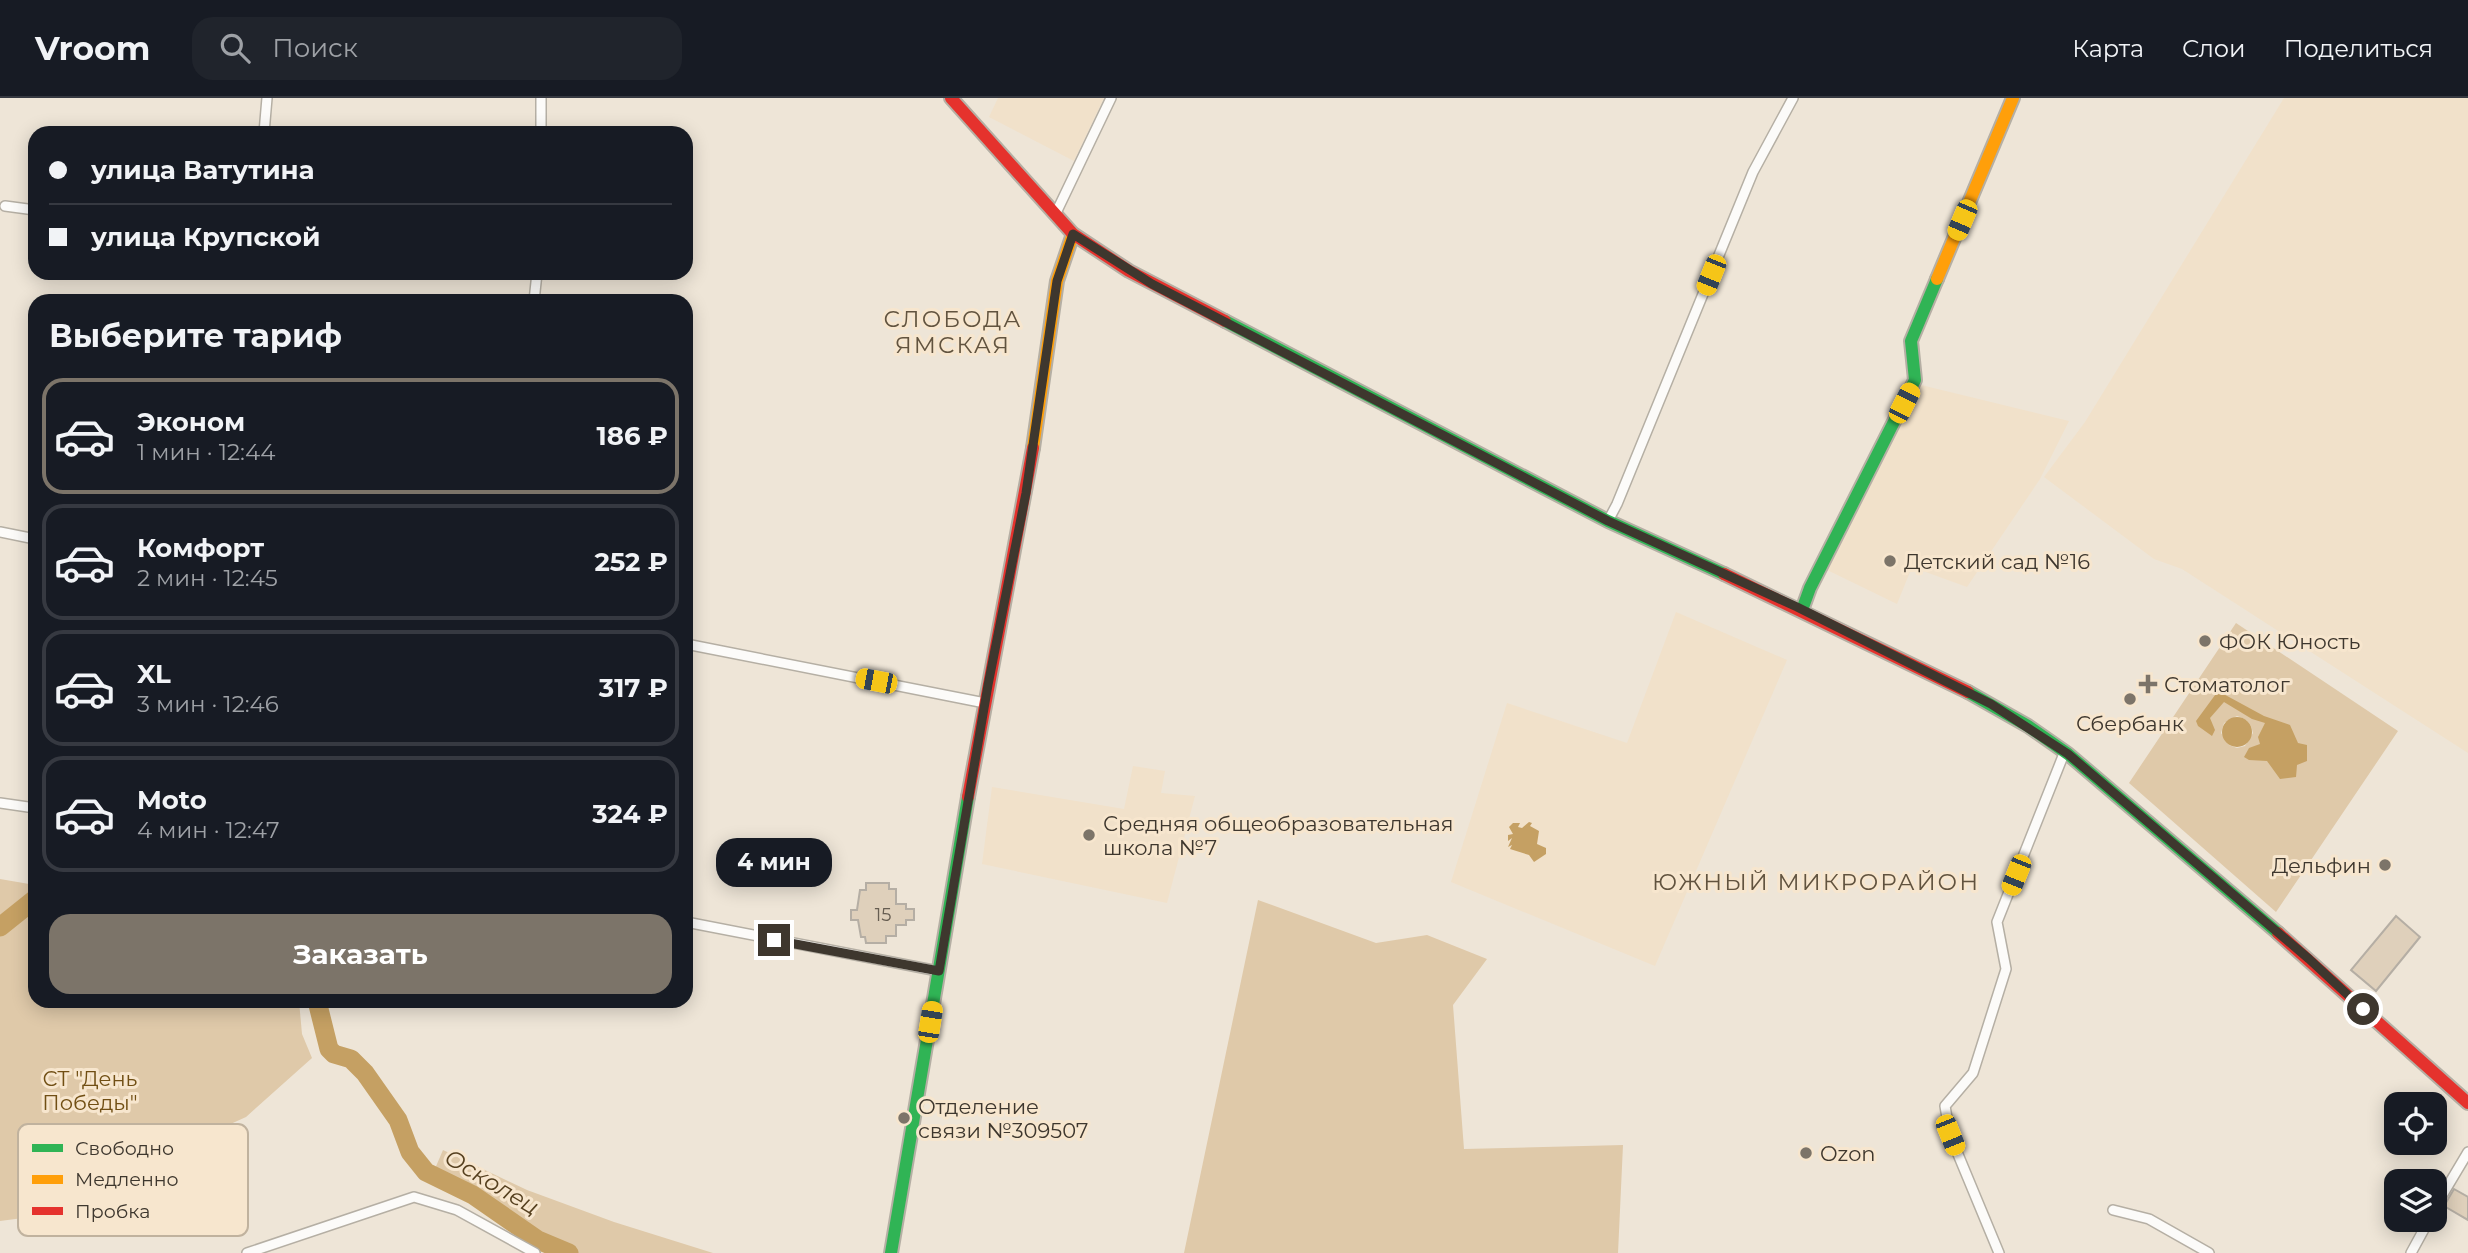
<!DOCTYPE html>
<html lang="ru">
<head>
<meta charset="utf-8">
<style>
  :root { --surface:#171b24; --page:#20242c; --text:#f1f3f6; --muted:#9ea1a6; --line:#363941; --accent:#7c7469 }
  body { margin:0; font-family:Montserrat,sans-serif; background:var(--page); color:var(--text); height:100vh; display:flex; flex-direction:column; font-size:26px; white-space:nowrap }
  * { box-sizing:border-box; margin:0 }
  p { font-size:23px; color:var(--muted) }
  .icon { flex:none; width:38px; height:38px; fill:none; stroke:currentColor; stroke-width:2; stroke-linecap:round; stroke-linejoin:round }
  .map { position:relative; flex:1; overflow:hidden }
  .details { position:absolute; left:28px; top:196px; width:665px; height:714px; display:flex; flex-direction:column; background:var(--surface); border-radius:21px; box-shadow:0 4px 18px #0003 }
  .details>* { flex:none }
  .banner { position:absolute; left:28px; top:28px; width:665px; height:154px; border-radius:21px; box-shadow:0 4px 18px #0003; display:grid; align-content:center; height:154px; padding:0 21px; background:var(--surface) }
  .fabs { position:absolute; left:2384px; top:994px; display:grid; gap:14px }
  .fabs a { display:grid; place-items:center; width:63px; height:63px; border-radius:14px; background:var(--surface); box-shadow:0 4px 18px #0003; font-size:35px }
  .end { position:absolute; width:32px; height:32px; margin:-16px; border:9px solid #3e372e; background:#fff; box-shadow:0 0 0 4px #fff }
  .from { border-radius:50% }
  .bubble { position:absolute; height:49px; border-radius:21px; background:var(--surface); box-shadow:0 4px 18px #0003; font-size:23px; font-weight:700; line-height:49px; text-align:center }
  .car { position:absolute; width:21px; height:42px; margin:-21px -10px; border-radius:9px; box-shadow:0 0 5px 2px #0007; background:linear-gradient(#f5c518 24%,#345 0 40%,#f5c518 0 76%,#345 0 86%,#f5c518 0) }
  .banner b { display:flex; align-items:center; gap:24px; height:66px; font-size:26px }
  .banner b+b { border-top:2px solid var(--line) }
  .banner i { width:18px; height:18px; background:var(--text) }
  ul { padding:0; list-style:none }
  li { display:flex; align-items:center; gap:21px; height:116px; margin:0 14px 10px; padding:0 7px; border:4px solid var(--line); border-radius:21px }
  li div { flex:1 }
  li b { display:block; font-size:26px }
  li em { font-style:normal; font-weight:700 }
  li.on { border-color:var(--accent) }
  li>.icon { width:63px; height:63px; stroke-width:1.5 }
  h2 { padding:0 21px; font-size:32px; line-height:84px }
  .primary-button { display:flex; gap:14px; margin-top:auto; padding:14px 21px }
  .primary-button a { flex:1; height:80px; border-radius:21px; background:var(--accent); color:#fff; font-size:28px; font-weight:700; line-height:80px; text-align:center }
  header { display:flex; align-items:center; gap:42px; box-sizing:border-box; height:98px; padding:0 35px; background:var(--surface); border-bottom:2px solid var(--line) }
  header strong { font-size:33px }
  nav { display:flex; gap:38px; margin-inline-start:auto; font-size:24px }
  .search { width:490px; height:63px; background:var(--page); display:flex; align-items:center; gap:18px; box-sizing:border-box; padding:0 24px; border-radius:21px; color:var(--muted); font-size:26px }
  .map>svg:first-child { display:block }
</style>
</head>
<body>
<header>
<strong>Vroom</strong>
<div class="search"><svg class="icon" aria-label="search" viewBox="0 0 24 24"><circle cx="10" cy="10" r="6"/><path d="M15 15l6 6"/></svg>Поиск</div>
<nav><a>Карта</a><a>Слои</a><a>Поделиться</a></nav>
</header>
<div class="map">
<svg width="2468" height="1155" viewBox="0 0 2468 1155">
  <rect width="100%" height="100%" fill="#eee5d7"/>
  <g fill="#f1e1ca">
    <path d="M998,0h106l-30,63 -85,-44z"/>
    <path d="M2284,0h184v655l-286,-184 -28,-10 -110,-82 41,-55z"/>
    <path d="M1917,286l152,37 -29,58 -73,108 -55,-20 -15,37 -74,-36z"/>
    <path d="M1676,514l111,48 -132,306 -204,-84 56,-179 120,40z"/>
    <path d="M1133,668l32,5 -4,22 34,3 -28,107 -185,-39 10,-77 132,22z"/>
  </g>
  <g fill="#dfc9a9" fill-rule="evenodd">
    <path d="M2236,525l162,108 -122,181 -147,-129zM2237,618c10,3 14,7 16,17l-8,13 -8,2 -8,-3 -8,-12 3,-10z"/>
    <path d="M0,781l35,6v9l-19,12 -16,16z"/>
    <path d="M1258,802l118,43 51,-8 60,24 -34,46 11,144 159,-4 -5,108h-434z"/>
    <path d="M35,804v99h264l3,33 10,24 -66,59 -223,101 -23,3v-291l22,-20z"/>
    <path d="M443,1052l84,40 87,32 99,31h-154l-66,-36 -62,-39z"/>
  </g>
  <g fill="#c5a063">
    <path d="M2218,593l46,25 26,9 8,18 9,2v16l-10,4 -1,12 -16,2 -13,-18 -18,-1 -5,-3 5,-9 11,-4 -2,-7 7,-14 -13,-4 -28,-17 -14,16 5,12 -3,6 -14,-10 -2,-5z"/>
    <circle cx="2237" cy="634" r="15"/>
    <path d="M1529,724l3,1 -2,3 9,5 -2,13 9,4v6l-12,8 -5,-7 -19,-6 2,-4 -4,2 4,-9 -4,3v-6l5,-1 -4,-7 4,-4h7l-2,4 4,1z"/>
  </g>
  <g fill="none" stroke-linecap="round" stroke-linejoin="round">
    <g stroke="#c5a063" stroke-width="19">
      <path d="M0,829l35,-28"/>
      <path d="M317,903l12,48 5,5 17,5 14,14 33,47 12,32 16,20 47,23 65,45 31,13"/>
    </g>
  </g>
  <g fill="#dfd0bb" stroke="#b5aea4" stroke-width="2">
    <path d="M866,785h23v6h7v15h10v5h8v11h-8v5h-10v11h-10v7h-20l-1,-6h-4l-3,-17h-7v-10h6l3,-20h6z"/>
    <path d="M2396,818l24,21 -44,54 -25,-21z"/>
    <path d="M2454,1091l14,8v23l-24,-14z"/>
  </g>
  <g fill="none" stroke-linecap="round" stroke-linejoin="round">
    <g stroke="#b5afa4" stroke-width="12">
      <g id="street">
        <path d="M264,35l3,-35"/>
        <path d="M541,35v-35"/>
        <path d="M5,108l30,4"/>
        <path d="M1055,117l56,-117"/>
        <path d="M534,203l3,-28"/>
        <path d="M1608,423l9,-17 136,-332 40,-74"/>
        <path d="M0,434l35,7"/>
        <path d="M686,546l299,59"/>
        <path d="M0,705l35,5"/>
        <path d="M686,824l252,49"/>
        <path d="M2434,1111l34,-57"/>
        <path d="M2113,1112l36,9 60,34"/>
        <path d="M247,1155l167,-56 43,13 78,43"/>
        <path d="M1999,1155l-49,-118 -5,-29 28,-33 33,-104 -9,-47 68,-171"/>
        <path d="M2411,1155l18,-33"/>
      </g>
    </g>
    <g stroke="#b5afa4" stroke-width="16">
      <g id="fast">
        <path d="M1225,223l383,200 116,53"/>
        <path d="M1802,512l8,-22 105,-208 -4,-39 26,-62"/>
        <path d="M1968,594l60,34 40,28 210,179"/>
        <path d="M891,1155l77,-456"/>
      </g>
    </g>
    <g stroke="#b5afa4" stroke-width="16">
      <g id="slow">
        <path d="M1937,181l76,-181"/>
        <path d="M1033,350l24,-167 16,-47"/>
      </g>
    </g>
    <g stroke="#b5afa4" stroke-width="16">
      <g id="jam">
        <path d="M951,0l122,136 56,37 96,50"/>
        <path d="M1724,476l244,118"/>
        <path d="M968,699l65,-349"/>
        <path d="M2278,835l190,170"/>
      </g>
    </g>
    <use href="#street" stroke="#fcfbf9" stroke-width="9"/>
    <use href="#fast" stroke="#30b455" stroke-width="12"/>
    <use href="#slow" stroke="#ff9f0a" stroke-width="12"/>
    <use href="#jam" stroke="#e5322d" stroke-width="12"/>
  </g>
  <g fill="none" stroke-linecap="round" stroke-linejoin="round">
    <path stroke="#3e372e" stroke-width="9" d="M774,842l165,31 49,-286 38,-192 31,-212 16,-47 79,50 456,237 189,86 194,97 77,50 241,205 54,50"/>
  </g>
  <g fill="#7c7469" stroke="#f7e6ce" stroke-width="2.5">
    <circle cx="1890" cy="463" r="7"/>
    <circle cx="2205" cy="543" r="7"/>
    <path d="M2144.5 575.5h7v7h7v7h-7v7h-7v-7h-7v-7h7z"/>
    <circle cx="2130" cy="601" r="7"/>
    <circle cx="1089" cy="737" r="7"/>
    <circle cx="2385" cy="767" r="7"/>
    <circle cx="904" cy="1020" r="7"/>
    <circle cx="1806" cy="1055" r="7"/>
  </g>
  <g text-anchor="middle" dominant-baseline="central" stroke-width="6" stroke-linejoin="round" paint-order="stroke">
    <g font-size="18" fill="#665d51">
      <text x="883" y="817">15</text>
    </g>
    <g font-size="21" fill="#3e372e" stroke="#f7e6ce" text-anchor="start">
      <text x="1904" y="463">Детский сад №16</text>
      <text x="2219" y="543">ФОК Юность</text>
      <text x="2164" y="586">Стоматолог</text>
      <text x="2130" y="625" text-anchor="middle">Сбербанк</text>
      <text x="1103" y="725">Средняя общеобразовательная<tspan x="1103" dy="24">школа №7</tspan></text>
      <text x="2371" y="767" text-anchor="end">Дельфин</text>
      <text x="918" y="1008">Отделение<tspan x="918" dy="24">связи №309507</tspan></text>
      <text x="1820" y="1055">Ozon</text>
    </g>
    <g font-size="21" fill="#714f14" stroke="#f7e6ce">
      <text x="90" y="980">СТ "День<tspan x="90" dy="24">Победы"</tspan></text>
    </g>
    <g font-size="23" letter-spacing="2" fill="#61533f" stroke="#f7e6ce">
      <text x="953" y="221">СЛОБОДА<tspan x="953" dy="26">ЯМСКАЯ</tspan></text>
      <text x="1816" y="784">ЮЖНЫЙ МИКРОРАЙОН</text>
    </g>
    <g font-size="23" font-style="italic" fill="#56401f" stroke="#f7e6ce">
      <text transform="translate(492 1084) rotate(31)">Осколец</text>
    </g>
  </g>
  <rect x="18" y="1026" width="230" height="112" rx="10" fill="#f7e6ce" stroke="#c0b29e" stroke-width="2"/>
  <rect x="32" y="1046" width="31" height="8" fill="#30b455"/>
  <rect x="32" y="1077" width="31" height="9" fill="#ff9f0a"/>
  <rect x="32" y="1109" width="31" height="8" fill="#e5322d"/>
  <g font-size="19" fill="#3e372e">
    <text x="75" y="1057">Свободно</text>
    <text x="75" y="1088">Медленно</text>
    <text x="75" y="1120">Пробка</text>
  </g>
</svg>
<div class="fabs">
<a><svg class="icon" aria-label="locate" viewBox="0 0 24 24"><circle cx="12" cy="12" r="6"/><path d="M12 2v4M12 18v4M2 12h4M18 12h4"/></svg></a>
<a><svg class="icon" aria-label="layers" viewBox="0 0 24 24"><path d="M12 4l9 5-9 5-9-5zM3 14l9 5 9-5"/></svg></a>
</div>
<i class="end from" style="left:2363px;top:911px"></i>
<i class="end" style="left:774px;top:842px"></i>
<div class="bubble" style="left:716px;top:740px;width:116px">4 мин</div>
<i class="car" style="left:1962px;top:122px;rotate:203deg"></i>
<i class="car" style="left:1711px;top:177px;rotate:202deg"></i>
<i class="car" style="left:1904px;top:305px;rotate:27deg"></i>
<i class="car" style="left:876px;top:583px;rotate:281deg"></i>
<i class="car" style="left:2016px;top:777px;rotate:202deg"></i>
<i class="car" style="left:930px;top:924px;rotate:9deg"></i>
<i class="car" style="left:1950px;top:1037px;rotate:158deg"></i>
<div class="banner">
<b><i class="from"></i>улица Ватутина</b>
<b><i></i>улица Крупской</b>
</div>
<section class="details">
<h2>Выберите тариф</h2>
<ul>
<li class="on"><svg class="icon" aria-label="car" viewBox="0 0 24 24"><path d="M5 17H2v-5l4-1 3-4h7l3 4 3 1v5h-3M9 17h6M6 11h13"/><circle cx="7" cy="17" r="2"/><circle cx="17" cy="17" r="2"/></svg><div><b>Эконом</b><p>1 мин · 12:44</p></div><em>186 ₽</em></li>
<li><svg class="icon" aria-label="car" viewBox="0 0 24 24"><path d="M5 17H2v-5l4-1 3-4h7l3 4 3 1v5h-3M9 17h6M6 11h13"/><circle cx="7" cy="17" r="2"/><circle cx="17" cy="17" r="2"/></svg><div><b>Комфорт</b><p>2 мин · 12:45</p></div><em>252 ₽</em></li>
<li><svg class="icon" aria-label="car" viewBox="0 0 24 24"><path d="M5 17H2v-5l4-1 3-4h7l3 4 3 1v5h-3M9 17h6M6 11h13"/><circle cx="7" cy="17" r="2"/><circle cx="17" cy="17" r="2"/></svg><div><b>XL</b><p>3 мин · 12:46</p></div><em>317 ₽</em></li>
<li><svg class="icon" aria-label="car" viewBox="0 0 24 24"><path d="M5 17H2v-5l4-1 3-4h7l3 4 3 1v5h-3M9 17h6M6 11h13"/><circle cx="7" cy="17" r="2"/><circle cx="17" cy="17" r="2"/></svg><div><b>Moto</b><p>4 мин · 12:47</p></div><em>324 ₽</em></li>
</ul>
<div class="primary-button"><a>Заказать</a></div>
</section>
</div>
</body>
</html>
